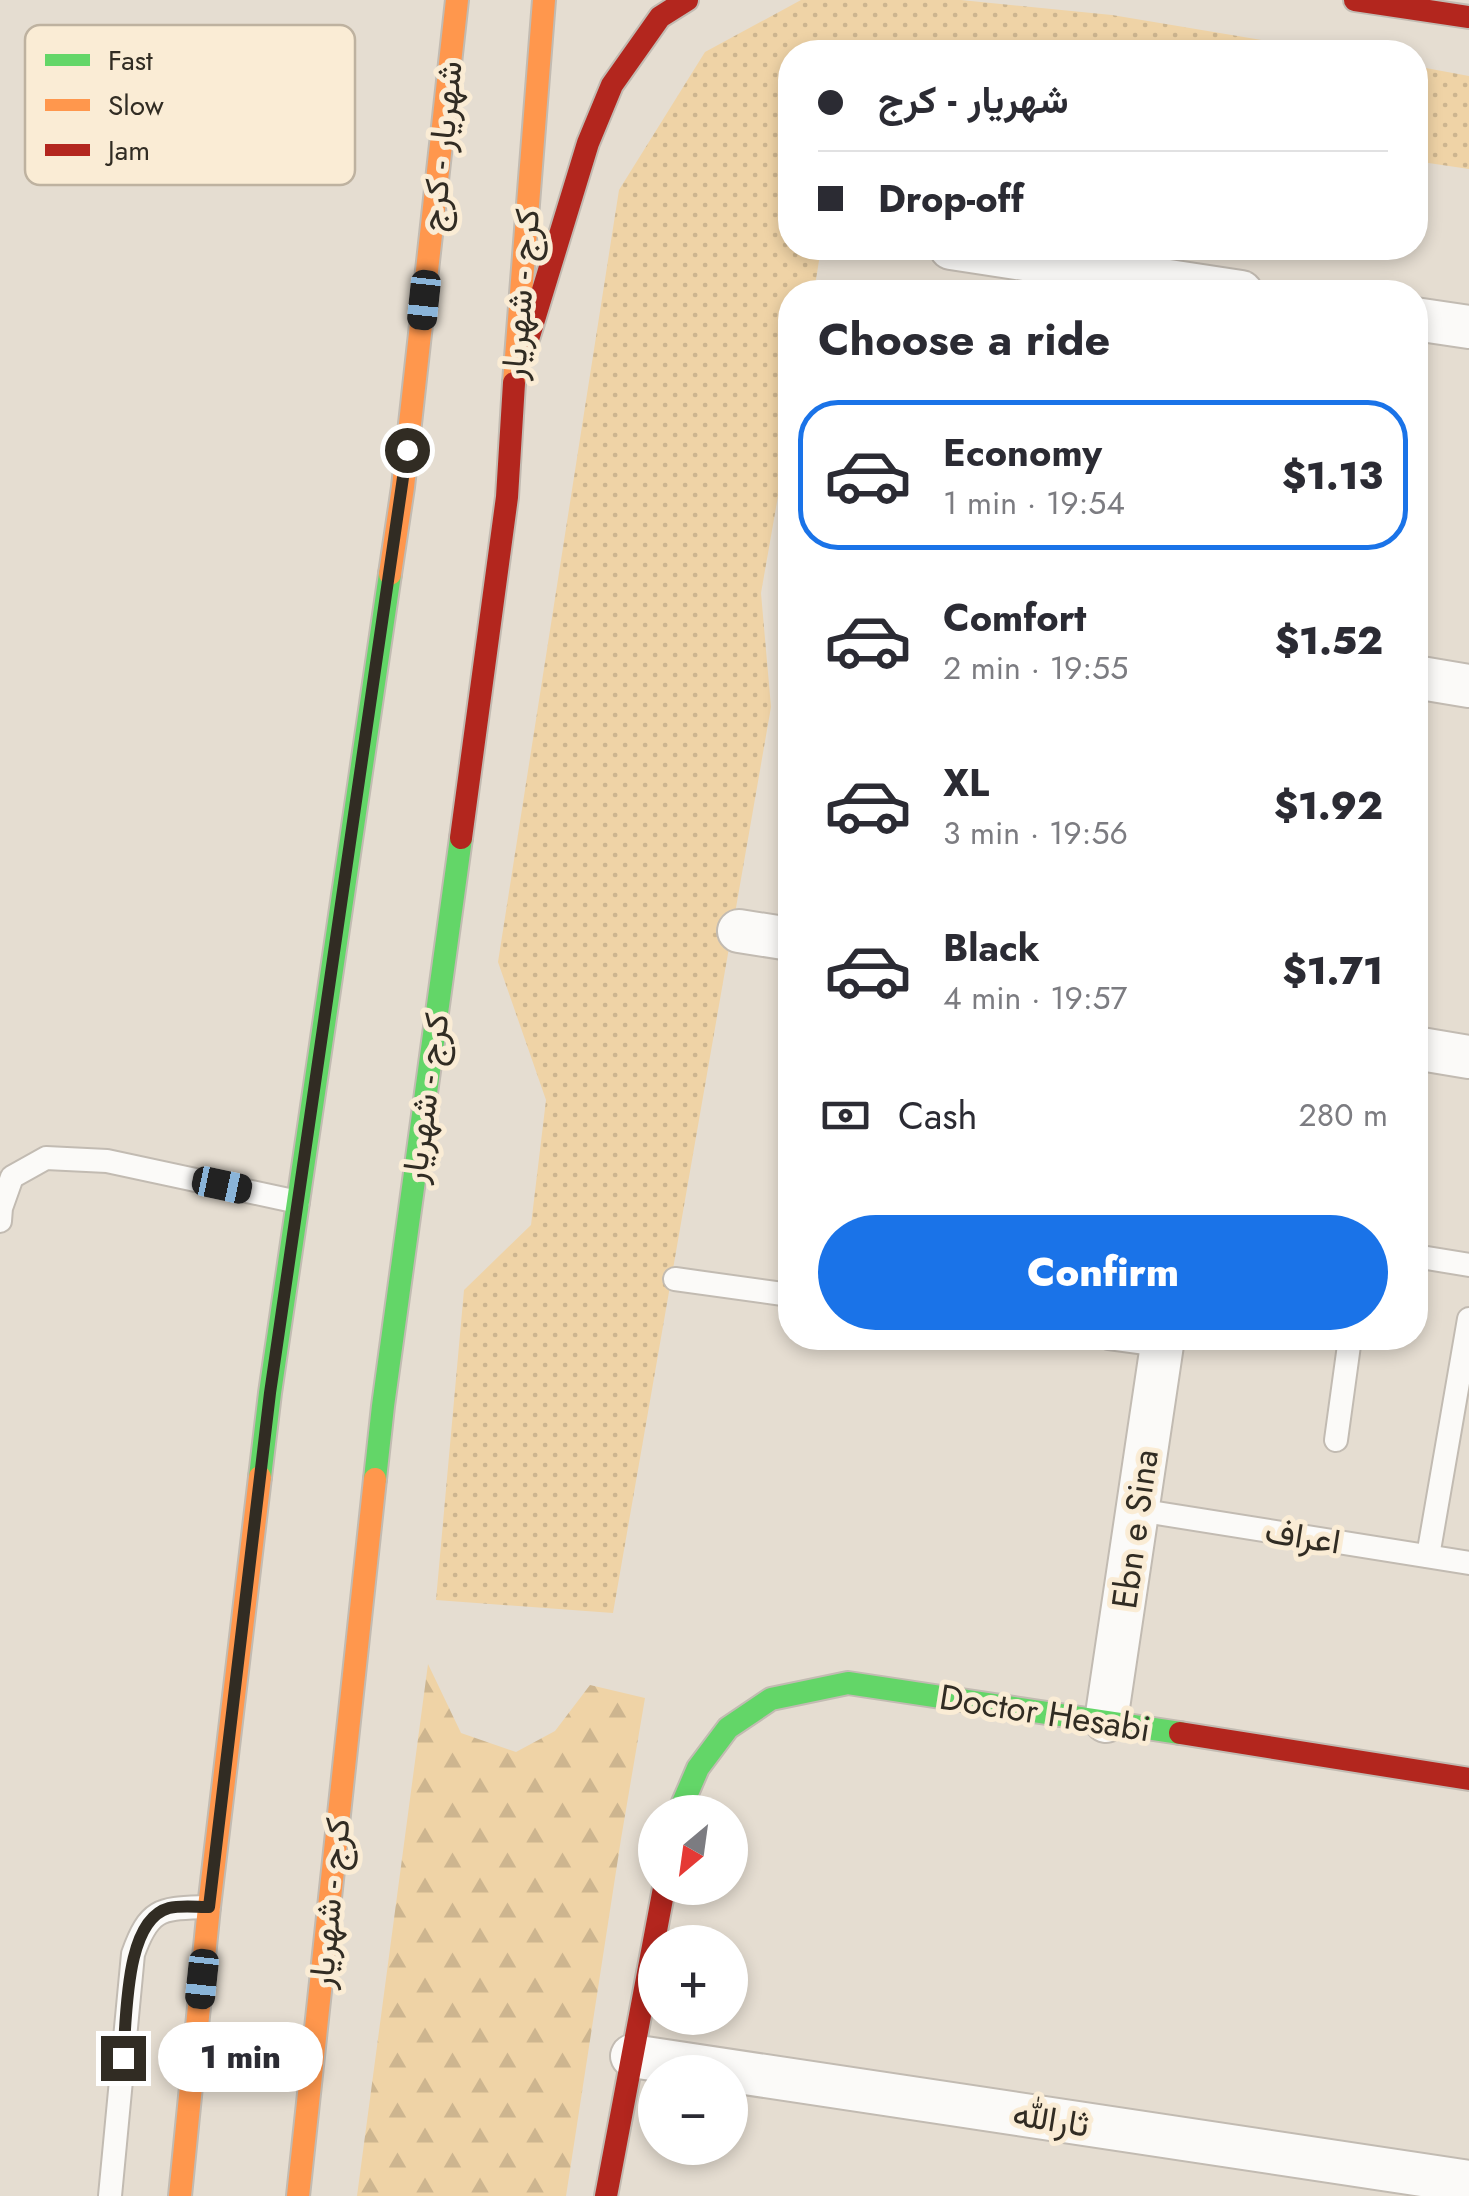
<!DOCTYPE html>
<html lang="en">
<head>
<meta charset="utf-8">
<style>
  :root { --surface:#fff; --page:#f7f7f7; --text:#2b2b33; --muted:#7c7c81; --line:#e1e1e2; --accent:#1a73e8 }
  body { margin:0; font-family:Jost,Vazirmatn,sans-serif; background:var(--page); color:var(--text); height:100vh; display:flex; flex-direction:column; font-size:38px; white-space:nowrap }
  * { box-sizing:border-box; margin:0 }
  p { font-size:32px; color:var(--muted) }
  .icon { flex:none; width:55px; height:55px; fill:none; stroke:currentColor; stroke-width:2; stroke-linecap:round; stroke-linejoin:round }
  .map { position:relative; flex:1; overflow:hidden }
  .details { position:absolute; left:778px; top:280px; width:650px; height:1070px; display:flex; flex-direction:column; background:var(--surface); border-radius:40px; box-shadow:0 5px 15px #0003 }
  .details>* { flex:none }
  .top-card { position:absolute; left:778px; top:40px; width:650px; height:220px; border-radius:40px; box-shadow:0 5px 15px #0003; display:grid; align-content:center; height:220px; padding:0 40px; background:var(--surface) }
  .needle { width:65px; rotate:209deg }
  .tools { position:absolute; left:638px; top:1795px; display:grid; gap:20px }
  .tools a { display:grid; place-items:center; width:110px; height:110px; border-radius:50%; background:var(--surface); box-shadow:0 5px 15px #0003; font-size:50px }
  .end { position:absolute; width:45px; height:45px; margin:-22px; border:12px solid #312c23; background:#fff; box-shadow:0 0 0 5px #fff }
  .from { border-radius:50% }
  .bubble { position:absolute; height:70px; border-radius:35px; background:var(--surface); box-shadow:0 5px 15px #0003; font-size:32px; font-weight:800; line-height:70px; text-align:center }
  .car { position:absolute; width:30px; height:60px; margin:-30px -15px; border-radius:12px; box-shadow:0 0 8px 2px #0007; background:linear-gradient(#222 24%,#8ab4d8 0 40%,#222 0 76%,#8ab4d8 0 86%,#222 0) }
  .top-card b { display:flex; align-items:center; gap:35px; height:95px; font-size:38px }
  .top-card b+b { border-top:2px solid var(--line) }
  .top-card i { width:25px; height:25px; background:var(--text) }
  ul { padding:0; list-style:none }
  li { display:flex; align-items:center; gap:30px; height:150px; margin:0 20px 15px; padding:0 20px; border:5px solid transparent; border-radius:40px }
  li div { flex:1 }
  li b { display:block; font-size:38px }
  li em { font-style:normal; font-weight:800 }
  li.selected { border-color:var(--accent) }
  li>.icon { width:90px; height:90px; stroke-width:1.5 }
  h2 { padding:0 40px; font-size:45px; line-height:120px }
  .pay { display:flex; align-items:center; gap:25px; height:110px; padding:0 40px; font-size:38px }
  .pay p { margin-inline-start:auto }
  .button { display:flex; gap:20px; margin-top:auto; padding:20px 40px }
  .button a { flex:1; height:115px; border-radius:60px; background:var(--accent); color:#fff; font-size:40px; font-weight:800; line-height:115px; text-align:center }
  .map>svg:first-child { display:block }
</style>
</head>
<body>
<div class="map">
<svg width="1469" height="2196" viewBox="0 0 1469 2196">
  <defs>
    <pattern id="grass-dots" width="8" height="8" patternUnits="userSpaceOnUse" patternTransform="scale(2.5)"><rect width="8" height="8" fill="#efd3a6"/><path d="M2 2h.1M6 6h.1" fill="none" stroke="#cdb58f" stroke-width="1.8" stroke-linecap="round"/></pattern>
    <pattern id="forest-firs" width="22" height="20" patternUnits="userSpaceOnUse" patternTransform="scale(2.5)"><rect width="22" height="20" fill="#efd3a6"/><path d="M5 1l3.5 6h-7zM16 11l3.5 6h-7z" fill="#cdb58f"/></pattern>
  </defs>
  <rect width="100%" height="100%" fill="#e5ddd1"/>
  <g fill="url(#grass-dots)">
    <path d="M801,0h160l151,15 221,37h-543v196h31l-7,44h-24v136l-29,165 10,114 -158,906 -177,-13 28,-310 67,-65 15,-125 -48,-138 121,-772 86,-138z"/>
    <path d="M1415,66l54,10v93l-54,-8z"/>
  </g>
  <path fill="url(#forest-firs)" d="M428,1664l33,69 55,19 39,-21 35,-46 55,13 -24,141 -55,357h-209z"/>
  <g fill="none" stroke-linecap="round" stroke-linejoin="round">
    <g stroke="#c2bbb2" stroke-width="26">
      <g id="lane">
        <path d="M0,1221l1,-13 11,-31 34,-19 61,3 191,41"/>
        <path d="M1415,1256l54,9"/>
        <path d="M675,1279l115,16"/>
        <path d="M1109,1338l52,7"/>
        <path d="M1336,1440l14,-102"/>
        <path d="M1138,1510l331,53"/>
        <path d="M1428,1556l41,-237"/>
        <path d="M110,2196l23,-242c17,-48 29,-45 76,-47"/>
      </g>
    </g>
    <g stroke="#c2bbb2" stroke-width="46">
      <g id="street">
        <path d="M951,248l290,44"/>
        <path d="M1415,319l54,8"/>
        <path d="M1415,677l54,9"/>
        <path d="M739,931l51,8"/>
        <path d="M1415,1048l54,9"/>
        <path d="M1106,1721l57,-383"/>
        <path d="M632,2056l837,126"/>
      </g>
    </g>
    <g stroke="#c2bbb2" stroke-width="26">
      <g id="fast">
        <path d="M260,1477l10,-84 120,-819"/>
        <path d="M375,1479l8,-73 78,-568"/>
        <path d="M679,1812l19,-44 30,-40 43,-29 77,-16 332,50"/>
      </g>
    </g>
    <g stroke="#c2bbb2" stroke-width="26">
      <g id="slow">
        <path d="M514,383l30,-383"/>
        <path d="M390,574l13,-87 54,-487"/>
        <path d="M180,2196l29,-289 51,-430"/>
        <path d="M298,2196l77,-717"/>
      </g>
    </g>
    <g stroke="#c2bbb2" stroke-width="26">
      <g id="jam">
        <path d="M1355,0l114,17"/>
        <path d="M529,336l59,-193 24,-58 48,-68 27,-17"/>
        <path d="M461,838l46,-341 7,-114"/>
        <path d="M1180,1733l289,46"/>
        <path d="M606,2196l58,-308"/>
      </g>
    </g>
    <use href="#lane" stroke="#fbfaf8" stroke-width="22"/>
    <use href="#street" stroke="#fbfaf8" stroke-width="42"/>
    <use href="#fast" stroke="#63d668" stroke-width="22"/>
    <use href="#slow" stroke="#ff974d" stroke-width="22"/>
    <use href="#jam" stroke="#b3261e" stroke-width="22"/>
  </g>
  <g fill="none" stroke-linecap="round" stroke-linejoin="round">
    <path stroke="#312c23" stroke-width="12" d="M123,2058c4,-39 1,-138 46,-150 12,-3 27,-1 40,-1l61,-514 137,-943"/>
  </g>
  <g text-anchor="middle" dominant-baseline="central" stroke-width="10" stroke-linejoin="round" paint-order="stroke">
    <g font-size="35" fill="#312c23" stroke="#faecd5">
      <text transform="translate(441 146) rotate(-84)">شهریار - کرج</text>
      <text transform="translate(520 294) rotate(-85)">کرج - شهریار</text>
      <text transform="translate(425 1098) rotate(-82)">کرج - شهریار</text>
      <text transform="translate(1135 1529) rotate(-82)">Ebn e Sina</text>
      <text transform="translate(1303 1536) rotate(9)">اعراف</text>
      <text transform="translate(1045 1713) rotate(9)">Doctor Hesabi</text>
      <text transform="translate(329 1903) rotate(-84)">کرج - شهریار</text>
      <text transform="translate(1051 2119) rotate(9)">ثارالله</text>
    </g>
  </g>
  <rect x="25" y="25" width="330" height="160" rx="15" fill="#faecd5" stroke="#beb2a0" stroke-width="2.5"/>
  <rect x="45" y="54" width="45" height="12" fill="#63d668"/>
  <rect x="45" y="99" width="45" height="12" fill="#ff974d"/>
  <rect x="45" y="144" width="45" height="12" fill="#b3261e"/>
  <g font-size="28" fill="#312c23">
    <text x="108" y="70">Fast</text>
    <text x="108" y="115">Slow</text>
    <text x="108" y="160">Jam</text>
  </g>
</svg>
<div class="tools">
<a><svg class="needle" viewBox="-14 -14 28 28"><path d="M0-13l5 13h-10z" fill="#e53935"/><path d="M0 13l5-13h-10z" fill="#7c7c81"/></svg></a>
<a>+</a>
<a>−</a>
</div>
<i class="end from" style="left:407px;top:450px"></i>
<i class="end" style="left:123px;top:2058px"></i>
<div class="bubble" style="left:158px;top:2022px;width:165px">1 min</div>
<i class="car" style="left:424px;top:300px;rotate:186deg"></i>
<i class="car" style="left:222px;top:1185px;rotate:102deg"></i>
<i class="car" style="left:202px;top:1979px;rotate:186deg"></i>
<div class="top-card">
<b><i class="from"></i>شهریار - کرج</b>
<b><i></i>Drop-off</b>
</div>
<section class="details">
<h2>Choose a ride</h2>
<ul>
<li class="selected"><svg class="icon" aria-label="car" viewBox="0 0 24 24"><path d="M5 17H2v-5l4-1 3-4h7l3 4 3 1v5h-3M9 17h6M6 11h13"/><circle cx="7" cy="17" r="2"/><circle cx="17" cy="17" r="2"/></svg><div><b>Economy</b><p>1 min · 19:54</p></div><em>$1.13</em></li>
<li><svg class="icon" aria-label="car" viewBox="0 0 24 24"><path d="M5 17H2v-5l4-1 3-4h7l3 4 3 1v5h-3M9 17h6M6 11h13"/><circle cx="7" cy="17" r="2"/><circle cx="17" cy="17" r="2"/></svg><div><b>Comfort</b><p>2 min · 19:55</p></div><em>$1.52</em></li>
<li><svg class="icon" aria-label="car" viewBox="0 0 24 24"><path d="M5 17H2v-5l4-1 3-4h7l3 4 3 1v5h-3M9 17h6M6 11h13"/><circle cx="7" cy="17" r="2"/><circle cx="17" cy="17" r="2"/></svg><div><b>XL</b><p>3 min · 19:56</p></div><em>$1.92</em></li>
<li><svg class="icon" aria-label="car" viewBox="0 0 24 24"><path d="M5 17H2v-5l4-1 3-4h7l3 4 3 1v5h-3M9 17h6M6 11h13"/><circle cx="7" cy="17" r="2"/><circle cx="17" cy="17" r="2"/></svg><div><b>Black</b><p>4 min · 19:57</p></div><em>$1.71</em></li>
</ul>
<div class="pay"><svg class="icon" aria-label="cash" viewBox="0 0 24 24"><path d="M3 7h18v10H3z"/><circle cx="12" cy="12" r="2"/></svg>Cash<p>280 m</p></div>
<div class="button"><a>Confirm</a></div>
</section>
</div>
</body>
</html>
